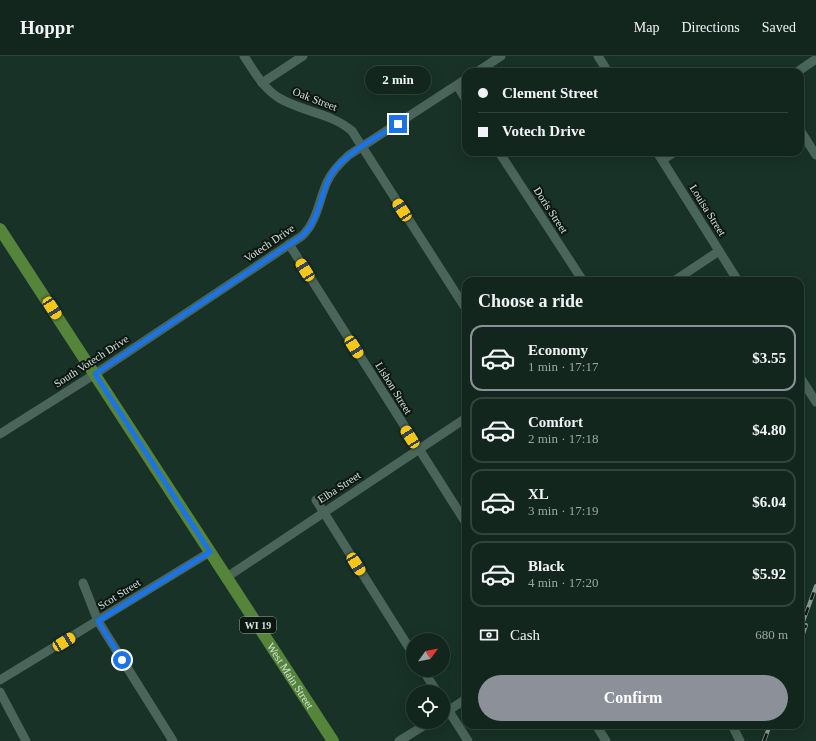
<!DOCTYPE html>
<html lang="en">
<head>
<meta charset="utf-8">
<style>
  :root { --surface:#12261d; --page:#1b2e26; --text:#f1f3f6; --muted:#9ca5a4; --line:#31433b; --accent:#8c9099 }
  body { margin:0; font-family:"Times New Roman",serif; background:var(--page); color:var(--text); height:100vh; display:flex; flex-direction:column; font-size:15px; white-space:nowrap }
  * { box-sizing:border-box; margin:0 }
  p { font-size:13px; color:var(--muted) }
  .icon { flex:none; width:22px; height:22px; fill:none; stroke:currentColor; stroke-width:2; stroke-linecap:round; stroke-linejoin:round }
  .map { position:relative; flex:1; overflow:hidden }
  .side { position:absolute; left:462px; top:221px; width:342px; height:452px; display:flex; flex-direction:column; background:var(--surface); border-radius:12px; box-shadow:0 4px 16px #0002,0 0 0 1px var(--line) }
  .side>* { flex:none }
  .top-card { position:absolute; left:462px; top:12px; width:342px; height:88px; border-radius:12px; box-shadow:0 4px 16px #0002,0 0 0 1px var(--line); display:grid; align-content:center; height:88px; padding:0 16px; background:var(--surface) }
  .needle { width:26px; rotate:57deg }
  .controls { position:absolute; left:406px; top:577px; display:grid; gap:8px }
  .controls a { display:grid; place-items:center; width:44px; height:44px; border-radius:50%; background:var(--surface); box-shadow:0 4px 16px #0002,0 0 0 1px var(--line); font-size:20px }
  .end { position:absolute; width:18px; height:18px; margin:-9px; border:5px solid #1a73e8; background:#fff; box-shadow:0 0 0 2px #fff }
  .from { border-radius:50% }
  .bubble { position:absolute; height:28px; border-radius:14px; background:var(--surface); box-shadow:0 4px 16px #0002,0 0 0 1px var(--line); font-size:13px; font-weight:700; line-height:28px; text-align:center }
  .car { position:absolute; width:12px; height:24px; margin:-12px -6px; border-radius:5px; box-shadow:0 0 3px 1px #0007; background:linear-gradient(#f5c518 24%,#345 0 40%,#f5c518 0 76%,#345 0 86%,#f5c518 0) }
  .top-card b { display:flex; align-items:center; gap:14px; height:38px; font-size:15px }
  .top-card b+b { border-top:1px solid var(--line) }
  .top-card i { width:10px; height:10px; background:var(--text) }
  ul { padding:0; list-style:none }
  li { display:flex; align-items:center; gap:12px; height:66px; margin:0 8px 6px; padding:0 8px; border:2px solid var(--line); border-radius:12px }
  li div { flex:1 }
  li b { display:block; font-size:15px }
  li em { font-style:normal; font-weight:700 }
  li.selected { border-color:var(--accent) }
  li>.icon { width:36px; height:36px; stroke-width:1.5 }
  h2 { padding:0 16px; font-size:18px; line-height:48px }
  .pay { display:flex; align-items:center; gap:10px; height:44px; padding:0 16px; font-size:15px }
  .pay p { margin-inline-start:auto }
  .primary-button { display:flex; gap:8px; margin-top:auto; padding:8px 16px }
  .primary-button a { flex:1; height:46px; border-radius:24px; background:var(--accent); color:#fff; font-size:16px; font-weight:700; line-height:46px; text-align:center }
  header { display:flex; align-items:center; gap:24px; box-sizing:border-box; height:56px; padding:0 20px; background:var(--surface); border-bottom:1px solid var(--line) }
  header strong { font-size:19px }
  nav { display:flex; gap:22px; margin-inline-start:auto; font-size:14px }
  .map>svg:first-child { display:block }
</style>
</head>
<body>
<header>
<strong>Hoppr</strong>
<nav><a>Map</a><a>Directions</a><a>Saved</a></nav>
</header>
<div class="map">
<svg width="816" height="685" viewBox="0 0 816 685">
  <rect width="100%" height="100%" fill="#183227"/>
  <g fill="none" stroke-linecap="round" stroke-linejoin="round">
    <g stroke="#4a6559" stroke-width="9">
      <path d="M244,0c10,15 19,32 35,42 24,14 52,15 73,33l114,178"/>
      <path d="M598,0l10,16"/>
      <path d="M477,16l24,-16"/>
      <path d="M797,16l19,-13"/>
      <path d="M262,27l41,-27"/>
      <path d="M457,29l9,15"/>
      <path d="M800,74l16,25"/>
      <path d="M499,96l84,129"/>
      <path d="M657,96l81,129"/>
      <path d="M662,104l13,-8"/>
      <path d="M289,188l177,279"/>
      <path d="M674,225l45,-30"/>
      <path d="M800,321l16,25"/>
      <path d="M0,378l95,-60 207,-138c15,-14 17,-36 25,-54 5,-11 13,-19 22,-27l117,-76"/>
      <path d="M316,444l97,154"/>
      <path d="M227,521l239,-159"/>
      <path d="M83,527l15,38 75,120"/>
      <path d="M423,614l14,22"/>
      <path d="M0,624l210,-128"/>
      <path d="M0,636l26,49"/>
      <path d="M443,646l25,39"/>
      <path d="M443,658l23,-15"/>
      <path d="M596,669l10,16"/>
      <path d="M732,669l8,16"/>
      <path d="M399,685l31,-19"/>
    </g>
    <path stroke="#55843a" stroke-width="12" id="s1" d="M0,173l333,512"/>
    <g stroke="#889b92" stroke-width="4">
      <g id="rail">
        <path d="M800,574l16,-44"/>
        <path d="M800,587l6,-18"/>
        <path d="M764,685l6,-16"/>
      </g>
    </g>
    <use href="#rail" stroke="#0c1712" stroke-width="2.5" stroke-dasharray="8" stroke-linecap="butt"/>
  </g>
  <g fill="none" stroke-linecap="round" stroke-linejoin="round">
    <path stroke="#1a73e8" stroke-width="5" d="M122,604l-24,-39 112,-69 -115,-178 207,-138c18,-16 18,-44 30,-63 13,-20 46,-36 66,-49"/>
  </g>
  <g text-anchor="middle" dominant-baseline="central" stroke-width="4" stroke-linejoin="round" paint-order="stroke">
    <rect fill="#0c1712" stroke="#98a59f" stroke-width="1" x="240" y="561" width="36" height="16" rx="3"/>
    <g font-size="10" font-weight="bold" fill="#d4e2db">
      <text x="258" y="569">WI 19</text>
    </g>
    <g font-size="11" fill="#d4e2db" stroke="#0c1712">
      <text transform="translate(315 43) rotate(21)">Oak Street</text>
      <text transform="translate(551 154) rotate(57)">Doris Street</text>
      <text transform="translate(708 154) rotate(58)">Louisa Street</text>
      <text transform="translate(269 187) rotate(-34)">Votech Drive</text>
      <text transform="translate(91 305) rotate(-33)">South Votech Drive</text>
      <text transform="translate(394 332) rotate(58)">Lisbon Street</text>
      <text transform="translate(339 431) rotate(-33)">Elba Street</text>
      <text transform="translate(119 538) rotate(-32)">Scot Street</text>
      <text stroke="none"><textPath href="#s1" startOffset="533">West Main Street</textPath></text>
    </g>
  </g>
</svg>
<div class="controls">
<a><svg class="needle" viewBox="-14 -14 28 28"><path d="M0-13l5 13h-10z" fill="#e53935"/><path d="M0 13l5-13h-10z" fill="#9ca5a4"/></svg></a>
<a><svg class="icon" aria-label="locate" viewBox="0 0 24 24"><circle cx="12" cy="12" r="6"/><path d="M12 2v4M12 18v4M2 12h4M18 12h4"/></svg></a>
</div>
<i class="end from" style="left:122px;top:604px"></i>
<i class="end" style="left:398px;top:68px"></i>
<div class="bubble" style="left:365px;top:10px;width:66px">2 min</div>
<i class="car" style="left:402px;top:154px;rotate:327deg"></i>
<i class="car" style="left:305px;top:214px;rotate:328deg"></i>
<i class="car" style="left:52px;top:252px;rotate:147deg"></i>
<i class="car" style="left:354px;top:291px;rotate:148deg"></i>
<i class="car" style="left:410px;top:381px;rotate:328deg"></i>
<i class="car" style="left:356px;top:508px;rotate:148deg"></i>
<i class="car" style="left:64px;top:586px;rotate:59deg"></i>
<div class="top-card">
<b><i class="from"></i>Clement Street</b>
<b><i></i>Votech Drive</b>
</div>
<section class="side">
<h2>Choose a ride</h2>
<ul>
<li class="selected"><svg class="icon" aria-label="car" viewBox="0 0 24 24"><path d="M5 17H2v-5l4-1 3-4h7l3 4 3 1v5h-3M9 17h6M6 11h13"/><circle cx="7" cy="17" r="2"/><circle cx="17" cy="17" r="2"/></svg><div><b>Economy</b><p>1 min · 17:17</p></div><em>$3.55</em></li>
<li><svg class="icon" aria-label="car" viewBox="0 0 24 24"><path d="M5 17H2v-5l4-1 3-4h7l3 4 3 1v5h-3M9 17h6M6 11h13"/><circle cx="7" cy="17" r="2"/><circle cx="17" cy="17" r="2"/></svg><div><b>Comfort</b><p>2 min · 17:18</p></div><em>$4.80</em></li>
<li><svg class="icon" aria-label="car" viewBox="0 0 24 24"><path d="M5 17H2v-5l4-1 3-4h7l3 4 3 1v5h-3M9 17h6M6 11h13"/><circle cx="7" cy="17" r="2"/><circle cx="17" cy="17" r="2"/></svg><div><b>XL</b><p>3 min · 17:19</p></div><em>$6.04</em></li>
<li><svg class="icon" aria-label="car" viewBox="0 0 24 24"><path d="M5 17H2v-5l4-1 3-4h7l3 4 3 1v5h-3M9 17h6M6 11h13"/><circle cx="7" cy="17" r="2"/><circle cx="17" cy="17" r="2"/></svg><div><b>Black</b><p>4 min · 17:20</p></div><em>$5.92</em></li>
</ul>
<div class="pay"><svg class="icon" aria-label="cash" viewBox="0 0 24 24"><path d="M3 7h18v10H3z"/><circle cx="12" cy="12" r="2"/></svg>Cash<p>680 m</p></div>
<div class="primary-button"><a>Confirm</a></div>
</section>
</div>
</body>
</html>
